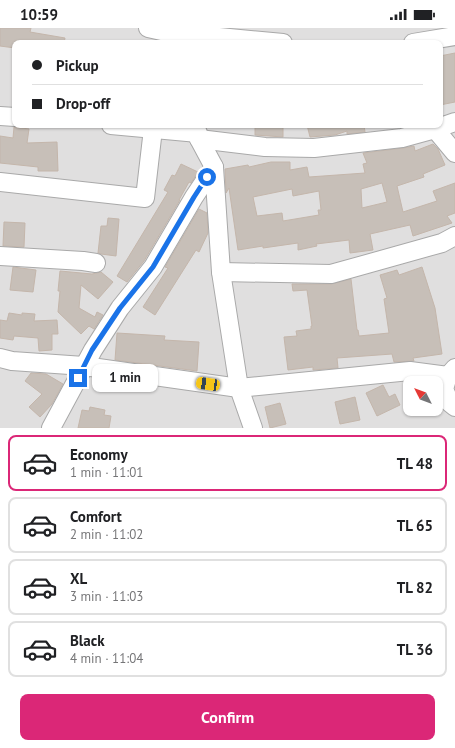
<!DOCTYPE html>
<html lang="en">
<head>
<meta charset="utf-8">
<style>
  :root { --surface:#fff; --page:#f2f2f2; --text:#202124; --muted:#757577; --line:#e0e0e0; --accent:#db2777 }
  body { margin:0; font-family:"PT Sans",sans-serif; background:var(--page); color:var(--text); height:100vh; display:flex; flex-direction:column; font-size:15px; white-space:nowrap }
  * { box-sizing:border-box; margin:0 }
  p { font-size:13px; color:var(--muted) }
  .icon { flex:none; width:22px; height:22px; fill:none; stroke:currentColor; stroke-width:2; stroke-linecap:round; stroke-linejoin:round }
  .map { position:relative; height:400px; overflow:hidden }
  .side { display:flex; flex-direction:column; background:var(--surface); flex:1 }
  .side>* { flex:none }
  .hud { position:absolute; left:12px; top:12px; width:431px; height:88px; border-radius:8px; box-shadow:0 1px 3px #0004; display:grid; align-content:center; height:88px; padding:0 20px; background:var(--surface) }
  .needle { width:26px; rotate:312deg }
  .tools { position:absolute; left:403px; top:348px; display:grid; gap:8px }
  .tools a { display:grid; place-items:center; width:40px; height:40px; border-radius:8px; background:var(--surface); box-shadow:0 1px 3px #0004; font-size:20px }
  .end { position:absolute; width:18px; height:18px; margin:-9px; border:5px solid #1a73e8; background:#fff; box-shadow:0 0 0 2px #fff }
  .from { border-radius:50% }
  .bubble { position:absolute; height:28px; border-radius:8px; background:var(--surface); box-shadow:0 1px 3px #0004; font-size:13px; font-weight:800; line-height:28px; text-align:center }
  .car { position:absolute; width:12px; height:24px; margin:-12px -6px; border-radius:5px; box-shadow:0 0 3px 1px #0007; background:linear-gradient(#f5c518 24%,#345 0 40%,#f5c518 0 76%,#345 0 86%,#f5c518 0) }
  .hud b { display:flex; align-items:center; gap:14px; height:38px; font-size:15px }
  .hud b+b { border-top:1px solid var(--line) }
  .hud i { width:10px; height:10px; background:var(--text) }
  ul { padding:7px 0 0; list-style:none }
  li { display:flex; align-items:center; gap:12px; height:56px; margin:0 8px 6px; padding:0 12px; border:2px solid var(--line); border-radius:8px }
  li div { flex:1 }
  li b { display:block; font-size:15px }
  li em { font-style:normal; font-weight:800 }
  li.selected { border-color:var(--accent) }
  li>.icon { width:36px; height:36px; stroke-width:1.5 }
  .action { display:flex; gap:8px; margin-top:auto; padding:8px 20px }
  .action a { flex:1; height:46px; border-radius:8px; background:var(--accent); color:#fff; font-size:16px; font-weight:800; line-height:46px; text-align:center }
  .status { display:flex; justify-content:space-between; align-items:center; height:28px; padding:0 20px; background:var(--surface); direction:ltr }
  .status svg { height:11px; fill:currentColor }
  .map>svg:first-child { display:block }
</style>
</head>
<body>
<div class="status"><b>10:59</b><svg viewBox="0 0 49 12"><path d="M0 12V9h3v3zM5 12V6h3v6zM10 12V3h3v9zM15 12V0h3v12zM26 1h20v11H26zM47 4h2v5h-2z"/></svg></div>
<div class="map">
<svg width="455" height="400" viewBox="0 0 455 400">
  <rect width="100%" height="100%" fill="#f2efe9"/>
  <path fill="#e0dfdf" fill-rule="evenodd" d="M0,0h455v400h-455zM15,15h425v82h-425zM410,355h26v26h-26z"/>
  <g fill="#c7bfb8" stroke="#c4b6ab" fill-rule="evenodd">
    <path d="M0,0h31l-1,4 35,6 -1,5h-49v5l-15,-2z"/>
    <path d="M455,25v49l-15,3v-49z"/>
    <path d="M255,97h28v12l-28,-2z"/>
    <path d="M307,97h57l1,7 -18,2v-3l-12,4 -25,2z"/>
    <path d="M14,99l15,2 -2,14 30,-1 1,29h-20v-4l-38,-4v-27l13,2z"/>
    <path d="M433,116l5,5 7,16 -22,9 1,3 -27,9 6,26 34,-11 -4,-10 22,-8v30l-8,3 5,7 -39,13 -3,-11 -40,9 3,16 -23,3 -1,-13 -33,4 1,2 -19,4v-7l-35,5v-2l-25,4 -9,-62 -3,5v-1l-1,-23 23,-4 1,2 22,-5h19v8l17,-3 2,10 56,-4 -2,-9 4,-1 -4,-10 40,-5 11,-2 1,5zM382,155l5,19 -25,6 -1,-19zM292,161l1,7 26,-5 2,19h-3l1,5 -36,6 -1,-8 -25,3 -4,-19z"/>
    <path d="M181,136l17,8 -7,11 -2,-1 -10,18h1l-36,61 -17,21 -10,-6 51,-84 -4,-2 8,-15 3,1z"/>
    <path d="M199,181l8,4 1,20 -9,19 -3,-2 -41,65 -12,-8 25,-39 -3,-1z"/>
    <path d="M108,190l11,1 -3,37 -15,-2 -3,-1 3,-27h6z"/>
    <path d="M4,194l21,1 -1,24 -21,-1z"/>
    <path d="M13,239l23,3 -3,22 -23,-2z"/>
    <path d="M422,239l13,41 7,46 -29,4 1,3 -20,1 -2,-8 -55,4 1,10 -25,2v-3l-25,3 -4,-33 13,-1 -1,-5 15,-2v-3h1l-5,-36 -14,1 -1,-7h39l20,-5 6,51h1l1,6 30,-3 -5,-34 3,-1 -7,-23 17,-5 2,5z"/>
    <path d="M60,243l32,3 9,-2 12,10 -15,17 -17,-14 -2,23 16,9 2,-5 6,3 -9,14 -5,-3 -8,8 -23,-22 2,-21h-2z"/>
    <path d="M9,285l13,2v-2l13,1 -1,7 23,-1 1,14h-6v16l-13,1 -1,-13 -24,-2 -1,4 -13,-2v-18l7,1z"/>
    <path d="M117,305l48,3 -1,4 35,2 -2,29 -82,-11z"/>
    <path d="M31,345l15,1 17,10 -11,20 -12,13 -11,-10 13,-13 -17,-13z"/>
    <path d="M383,357l6,12 6,-3 5,11 -23,11 -11,-23z"/>
    <path d="M355,369l5,23 -20,4 -5,-22z"/>
    <path d="M280,375l6,21 -16,4 -5,-21z"/>
    <path d="M90,379l15,3 -1,5 7,1 -2,12h-31l4,-18 7,1z"/>
  </g>
  <g fill="none" stroke-linecap="round" stroke-linejoin="round">
    <g stroke="#a9a9a9" stroke-width="20">
      <g id="minor">
        <path d="M148,0l18,4 117,11"/>
        <path d="M413,15l42,-7"/>
        <path d="M0,88l15,1"/>
        <path d="M111,97l87,8"/>
        <path d="M195,97l4,14 15,28 7,105 18,116 14,40"/>
        <path d="M435,101l20,24"/>
        <path d="M199,111l66,8 49,1 88,-10 33,-9 20,-7"/>
        <path d="M0,154l145,16 8,-69"/>
        <path d="M0,228l83,5 13,2"/>
        <path d="M221,244l110,2 111,-31 13,-7"/>
        <path d="M0,330l12,3 72,5 155,22 171,-17 38,5"/>
        <path d="M455,340l-7,8 -4,13 6,14 5,4"/>
        <path d="M51,400l42,-78 27,-42 33,-41 41,-70 20,-30"/>
      </g>
    </g>
    <use href="#minor" stroke="#fff" stroke-width="18"/>
  </g>
  <g fill="none" stroke-linecap="round" stroke-linejoin="round">
    <path stroke="#1a73e8" stroke-width="5" d="M78,350l14,-28 28,-42 33,-41 41,-70 13,-20"/>
  </g>
</svg>
<div class="tools">
<a><svg class="needle" viewBox="-14 -14 28 28"><path d="M0-13l5 13h-10z" fill="#e53935"/><path d="M0 13l5-13h-10z" fill="#757577"/></svg></a>
</div>
<i class="end from" style="left:207px;top:149px"></i>
<i class="end" style="left:78px;top:350px"></i>
<div class="bubble" style="left:92px;top:336px;width:66px">1 min</div>
<i class="car" style="left:208px;top:356px;rotate:278deg"></i>
<div class="hud">
<b><i class="from"></i>Pickup</b>
<b><i></i>Drop-off</b>
</div>
</div>
<section class="side">
<ul>
<li class="selected"><svg class="icon" aria-label="car" viewBox="0 0 24 24"><path d="M5 17H2v-5l4-1 3-4h7l3 4 3 1v5h-3M9 17h6M6 11h13"/><circle cx="7" cy="17" r="2"/><circle cx="17" cy="17" r="2"/></svg><div><b>Economy</b><p>1 min · 11:01</p></div><em>TL 48</em></li>
<li><svg class="icon" aria-label="car" viewBox="0 0 24 24"><path d="M5 17H2v-5l4-1 3-4h7l3 4 3 1v5h-3M9 17h6M6 11h13"/><circle cx="7" cy="17" r="2"/><circle cx="17" cy="17" r="2"/></svg><div><b>Comfort</b><p>2 min · 11:02</p></div><em>TL 65</em></li>
<li><svg class="icon" aria-label="car" viewBox="0 0 24 24"><path d="M5 17H2v-5l4-1 3-4h7l3 4 3 1v5h-3M9 17h6M6 11h13"/><circle cx="7" cy="17" r="2"/><circle cx="17" cy="17" r="2"/></svg><div><b>XL</b><p>3 min · 11:03</p></div><em>TL 82</em></li>
<li><svg class="icon" aria-label="car" viewBox="0 0 24 24"><path d="M5 17H2v-5l4-1 3-4h7l3 4 3 1v5h-3M9 17h6M6 11h13"/><circle cx="7" cy="17" r="2"/><circle cx="17" cy="17" r="2"/></svg><div><b>Black</b><p>4 min · 11:04</p></div><em>TL 36</em></li>
</ul>
<div class="action"><a>Confirm</a></div>
</section>
</body>
</html>
